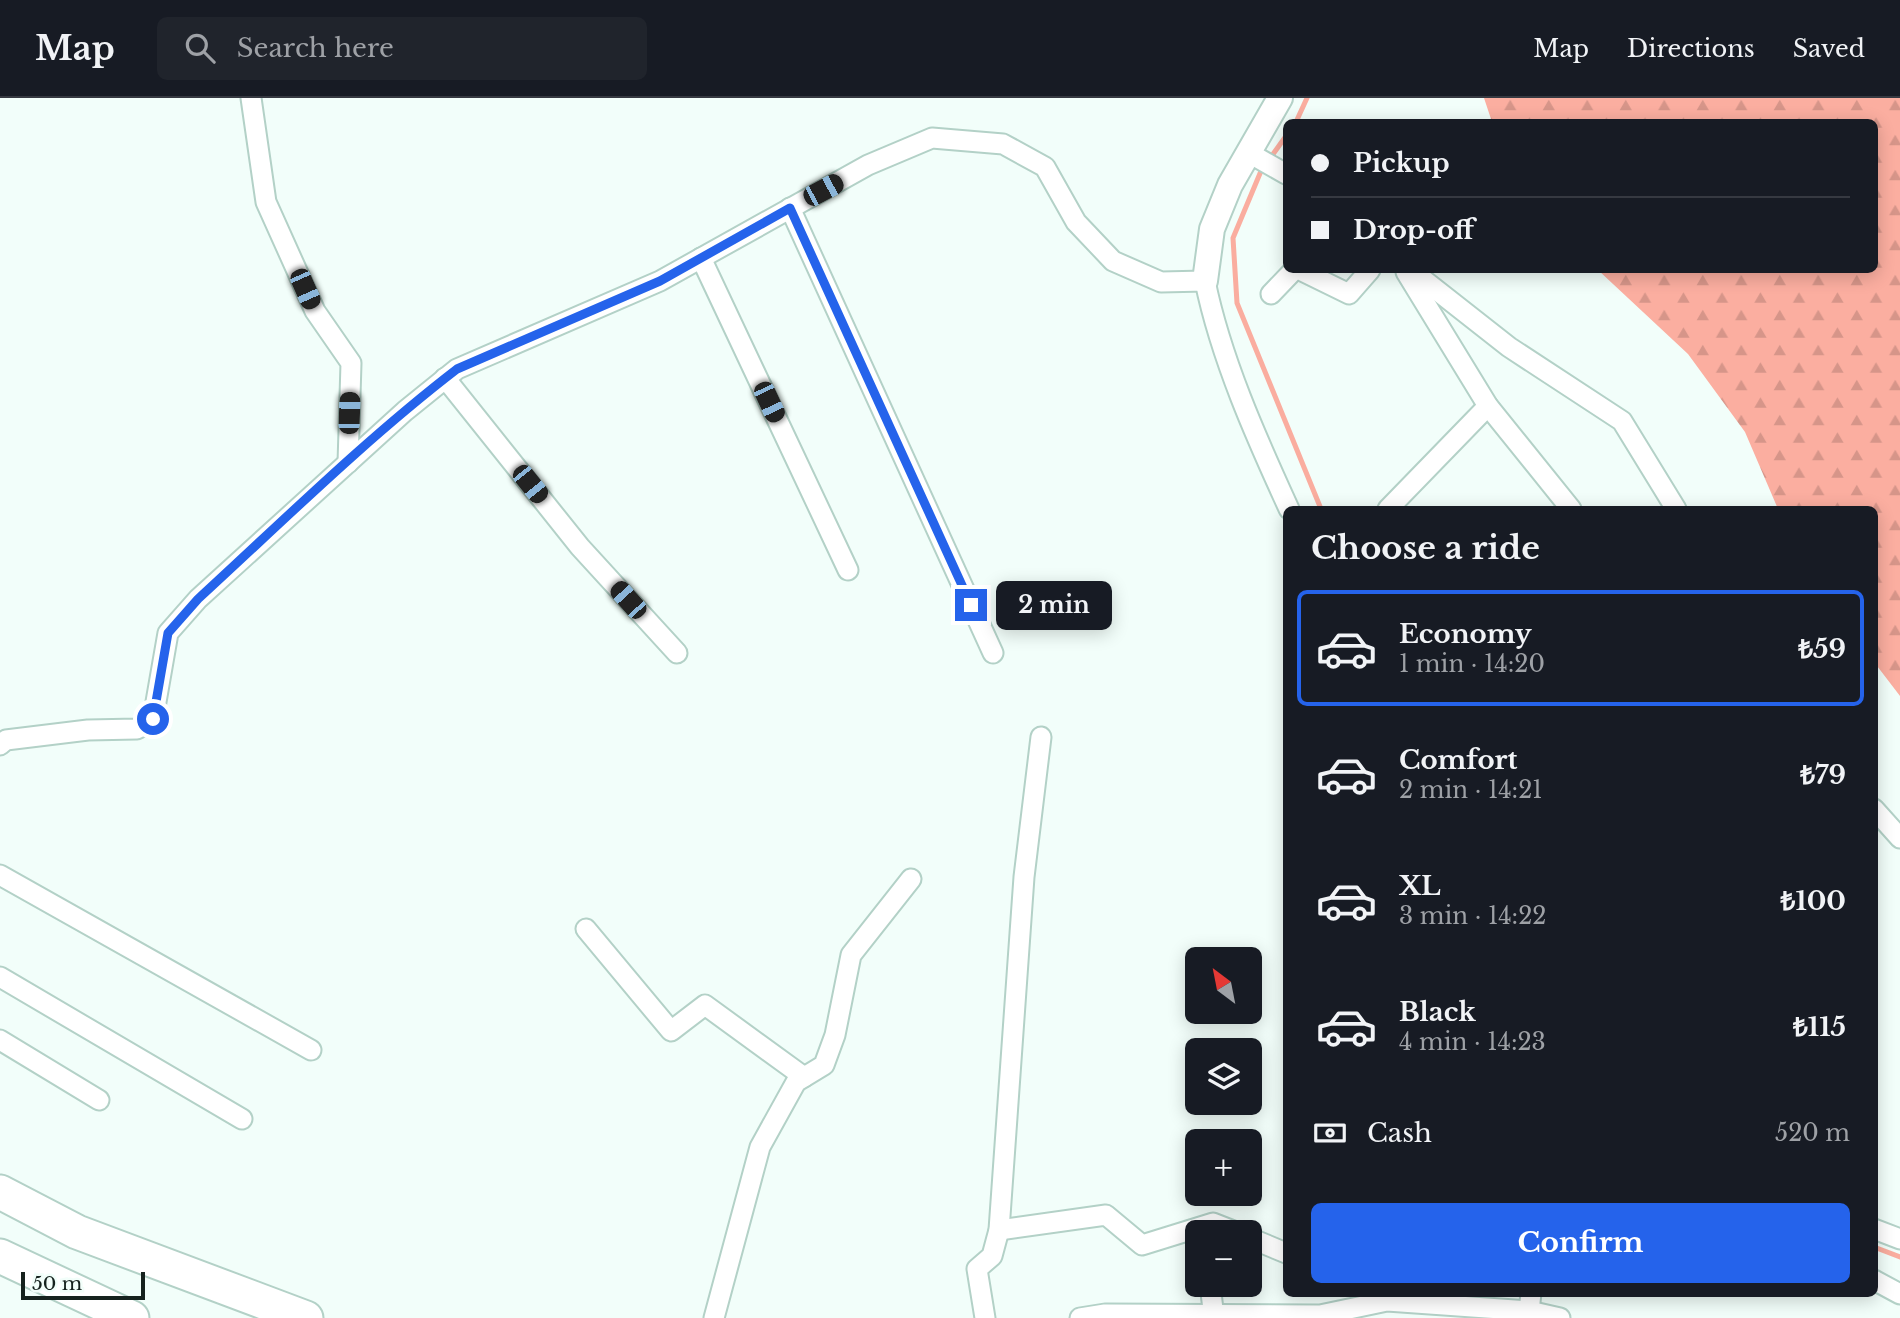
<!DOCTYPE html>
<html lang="en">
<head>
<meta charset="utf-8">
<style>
  :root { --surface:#171b24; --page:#20242c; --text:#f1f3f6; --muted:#9ea1a6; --line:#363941; --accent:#2563eb }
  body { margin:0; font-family:"Libre Baskerville",serif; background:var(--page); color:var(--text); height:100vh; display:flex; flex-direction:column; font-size:26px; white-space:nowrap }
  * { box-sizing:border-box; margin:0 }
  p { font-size:23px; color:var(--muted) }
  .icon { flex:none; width:38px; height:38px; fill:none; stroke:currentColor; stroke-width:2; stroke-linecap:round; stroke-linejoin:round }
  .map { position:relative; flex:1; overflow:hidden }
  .sheet { position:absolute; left:1283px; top:408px; width:595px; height:791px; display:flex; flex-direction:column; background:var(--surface); border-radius:10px; box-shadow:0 4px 18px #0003 }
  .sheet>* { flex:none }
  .banner { position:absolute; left:1283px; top:21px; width:595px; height:154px; border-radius:10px; box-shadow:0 4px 18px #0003; display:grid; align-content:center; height:154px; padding:0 28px; background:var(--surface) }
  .needle { width:46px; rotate:328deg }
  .controls { position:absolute; left:1185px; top:849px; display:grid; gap:14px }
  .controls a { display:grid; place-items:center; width:77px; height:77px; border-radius:10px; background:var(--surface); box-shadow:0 4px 18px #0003; font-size:35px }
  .scale { position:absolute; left:21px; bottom:18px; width:124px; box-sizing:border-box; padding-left:7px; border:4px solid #16221e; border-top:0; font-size:19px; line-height:24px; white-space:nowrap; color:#16221e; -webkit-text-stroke:5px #f2fefa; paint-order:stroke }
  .end { position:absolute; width:32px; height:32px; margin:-16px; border:9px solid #2563eb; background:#fff; box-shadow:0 0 0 4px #fff }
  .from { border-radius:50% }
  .bubble { position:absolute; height:49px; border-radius:10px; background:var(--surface); box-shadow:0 4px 18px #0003; font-size:23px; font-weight:700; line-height:49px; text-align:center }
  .car { position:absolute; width:21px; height:42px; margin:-21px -10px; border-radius:9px; box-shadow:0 0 5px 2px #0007; background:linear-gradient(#222 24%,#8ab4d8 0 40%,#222 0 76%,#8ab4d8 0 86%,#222 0) }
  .banner b { display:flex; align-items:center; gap:24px; height:66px; font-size:26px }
  .banner b+b { border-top:2px solid var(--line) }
  .banner i { width:18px; height:18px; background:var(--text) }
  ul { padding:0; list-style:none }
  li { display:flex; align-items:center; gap:21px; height:116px; margin:0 14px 10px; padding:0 14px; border:4px solid transparent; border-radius:10px }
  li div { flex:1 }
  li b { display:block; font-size:26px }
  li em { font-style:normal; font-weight:700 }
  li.selected { border-color:var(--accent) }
  li>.icon { width:63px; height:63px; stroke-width:1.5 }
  h2 { padding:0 28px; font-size:32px; line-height:84px }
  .pay { display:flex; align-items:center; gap:18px; height:77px; padding:0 28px; font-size:26px }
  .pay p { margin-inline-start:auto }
  .cta { display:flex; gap:14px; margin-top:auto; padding:14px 28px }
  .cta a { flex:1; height:80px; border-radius:10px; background:var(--accent); color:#fff; font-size:28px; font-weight:700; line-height:80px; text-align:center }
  header { display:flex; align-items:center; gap:42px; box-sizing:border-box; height:98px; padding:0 35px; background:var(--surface); border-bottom:2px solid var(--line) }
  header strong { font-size:33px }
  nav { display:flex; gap:38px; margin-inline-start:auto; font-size:24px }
  .search { width:490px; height:63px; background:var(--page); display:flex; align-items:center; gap:18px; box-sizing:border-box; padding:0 24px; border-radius:10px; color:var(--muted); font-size:26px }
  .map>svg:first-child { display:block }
</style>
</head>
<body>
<header>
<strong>Map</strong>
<div class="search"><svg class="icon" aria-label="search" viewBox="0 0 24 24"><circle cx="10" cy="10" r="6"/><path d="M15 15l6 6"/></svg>Search here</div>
<nav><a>Map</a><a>Directions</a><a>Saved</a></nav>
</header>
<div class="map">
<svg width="1900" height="1220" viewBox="0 0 1900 1220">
  <defs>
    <pattern id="forest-firs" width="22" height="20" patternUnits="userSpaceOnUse" patternTransform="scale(1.75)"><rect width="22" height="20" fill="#fbaea0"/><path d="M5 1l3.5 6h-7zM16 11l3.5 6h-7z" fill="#d69589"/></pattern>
  </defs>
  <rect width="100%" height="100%" fill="#f2fefa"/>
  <path fill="url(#forest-firs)" d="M1484,0h416v598l-26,-34v-153h-96l-33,-77 -57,-78 -90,-84h276v-148h-382z"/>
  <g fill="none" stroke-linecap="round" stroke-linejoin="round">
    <g stroke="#faad9f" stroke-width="5">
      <path d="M1296,24l11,-24"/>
      <path d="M1286,38l-25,35 -28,67 4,65 84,206"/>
      <path d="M1874,1149l26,10"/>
    </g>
    <g stroke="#b3d1c7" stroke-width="23">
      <g id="minor">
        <path d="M251,0l15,104 49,109 36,52 -3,100"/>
        <path d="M1249,55l37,21"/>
        <path d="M790,110l203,445"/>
        <path d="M701,160l147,312"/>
        <path d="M1300,172l49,24 21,-24"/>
        <path d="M1411,172l98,77 113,74 54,88"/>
        <path d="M1406,174l82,134 83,103"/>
        <path d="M1271,196l23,-24"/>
        <path d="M445,280l135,169 97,106"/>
        <path d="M1388,411l100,-103"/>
        <path d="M0,647l6,-5 82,-10 49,-1 16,-10 15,-86 30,-34 207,-188 52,-42 203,-88 208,-116 64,-27 71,6 42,23 31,55 37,39 48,21 44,-1c16,78 51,156 84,228"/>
        <path d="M1874,711l26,29"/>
        <path d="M0,777l311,175"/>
        <path d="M586,831l85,102 34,-26 99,72"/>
        <path d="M0,879l242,142"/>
        <path d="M0,942l99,60"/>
        <path d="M1874,1131l26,10"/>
        <path d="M999,1132l107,-15 36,30 71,-22 23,9"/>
        <path d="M1250,1140l36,15"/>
        <path d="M1874,1182l26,14"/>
        <path d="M1210,1186l4,34"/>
        <path d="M1529,1213l2,-18"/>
        <path d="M714,1220l46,-171 36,-65 28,-17 11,-30 16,-80 60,-76"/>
        <path d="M985,1220l-8,-49 15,-13 7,-26 25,-353 17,-140"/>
        <path d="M1080,1220l25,-4 215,1 67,-14 142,10 31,7"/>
      </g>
    </g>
    <g stroke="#b3d1c7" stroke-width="28">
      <path id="tertiary" d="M1205,183l7,-52 18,-44 50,-87"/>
    </g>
    <g stroke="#b3d1c7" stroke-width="37">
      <g id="trunk">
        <path d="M0,1094l77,40 229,86"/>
        <path d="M0,1158l132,62"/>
      </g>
    </g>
    <use href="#minor" stroke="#fff" stroke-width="19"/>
    <use href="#tertiary" stroke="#fff" stroke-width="24"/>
    <use href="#trunk" stroke="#fff" stroke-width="33"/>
  </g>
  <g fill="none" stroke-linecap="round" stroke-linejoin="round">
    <path stroke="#2563eb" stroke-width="9" d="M153,621l15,-86 30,-34c85,-78 168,-160 259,-230l203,-88 130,-73 181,397"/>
  </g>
</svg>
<div class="controls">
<a><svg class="needle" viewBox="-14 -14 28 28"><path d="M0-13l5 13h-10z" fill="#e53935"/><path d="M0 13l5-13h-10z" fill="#9ea1a6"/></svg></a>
<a><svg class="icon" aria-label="layers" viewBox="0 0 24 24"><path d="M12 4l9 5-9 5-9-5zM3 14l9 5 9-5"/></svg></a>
<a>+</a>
<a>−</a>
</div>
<div class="scale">50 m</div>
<i class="end from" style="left:153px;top:621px"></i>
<i class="end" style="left:971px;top:507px"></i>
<div class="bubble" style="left:996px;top:483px;width:116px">2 min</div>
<i class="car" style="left:823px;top:92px;rotate:62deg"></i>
<i class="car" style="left:305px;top:191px;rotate:156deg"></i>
<i class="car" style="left:769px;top:304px;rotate:155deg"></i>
<i class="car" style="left:349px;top:315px;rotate:2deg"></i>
<i class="car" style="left:530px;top:386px;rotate:141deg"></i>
<i class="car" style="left:628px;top:502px;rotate:318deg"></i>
<div class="banner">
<b><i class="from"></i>Pickup</b>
<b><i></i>Drop-off</b>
</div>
<section class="sheet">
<h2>Choose a ride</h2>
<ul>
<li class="selected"><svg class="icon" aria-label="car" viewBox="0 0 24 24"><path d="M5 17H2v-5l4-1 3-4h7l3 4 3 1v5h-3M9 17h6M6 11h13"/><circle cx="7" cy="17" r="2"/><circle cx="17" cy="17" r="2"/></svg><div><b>Economy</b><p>1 min · 14:20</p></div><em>₺59</em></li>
<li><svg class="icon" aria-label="car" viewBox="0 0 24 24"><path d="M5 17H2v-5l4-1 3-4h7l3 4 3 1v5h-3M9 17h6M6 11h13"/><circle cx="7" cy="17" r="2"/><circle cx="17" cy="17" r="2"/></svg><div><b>Comfort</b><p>2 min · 14:21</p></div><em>₺79</em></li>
<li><svg class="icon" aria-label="car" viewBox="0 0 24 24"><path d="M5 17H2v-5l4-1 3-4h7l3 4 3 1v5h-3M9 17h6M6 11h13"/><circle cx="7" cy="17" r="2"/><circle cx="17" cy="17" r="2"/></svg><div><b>XL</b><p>3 min · 14:22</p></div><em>₺100</em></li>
<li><svg class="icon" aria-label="car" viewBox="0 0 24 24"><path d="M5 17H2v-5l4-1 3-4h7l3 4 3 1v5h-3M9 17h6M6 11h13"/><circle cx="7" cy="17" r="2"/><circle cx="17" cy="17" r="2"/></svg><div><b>Black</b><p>4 min · 14:23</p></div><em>₺115</em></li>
</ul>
<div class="pay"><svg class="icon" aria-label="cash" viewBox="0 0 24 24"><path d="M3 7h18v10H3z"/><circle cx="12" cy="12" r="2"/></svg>Cash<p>520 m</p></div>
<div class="cta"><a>Confirm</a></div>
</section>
</div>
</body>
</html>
